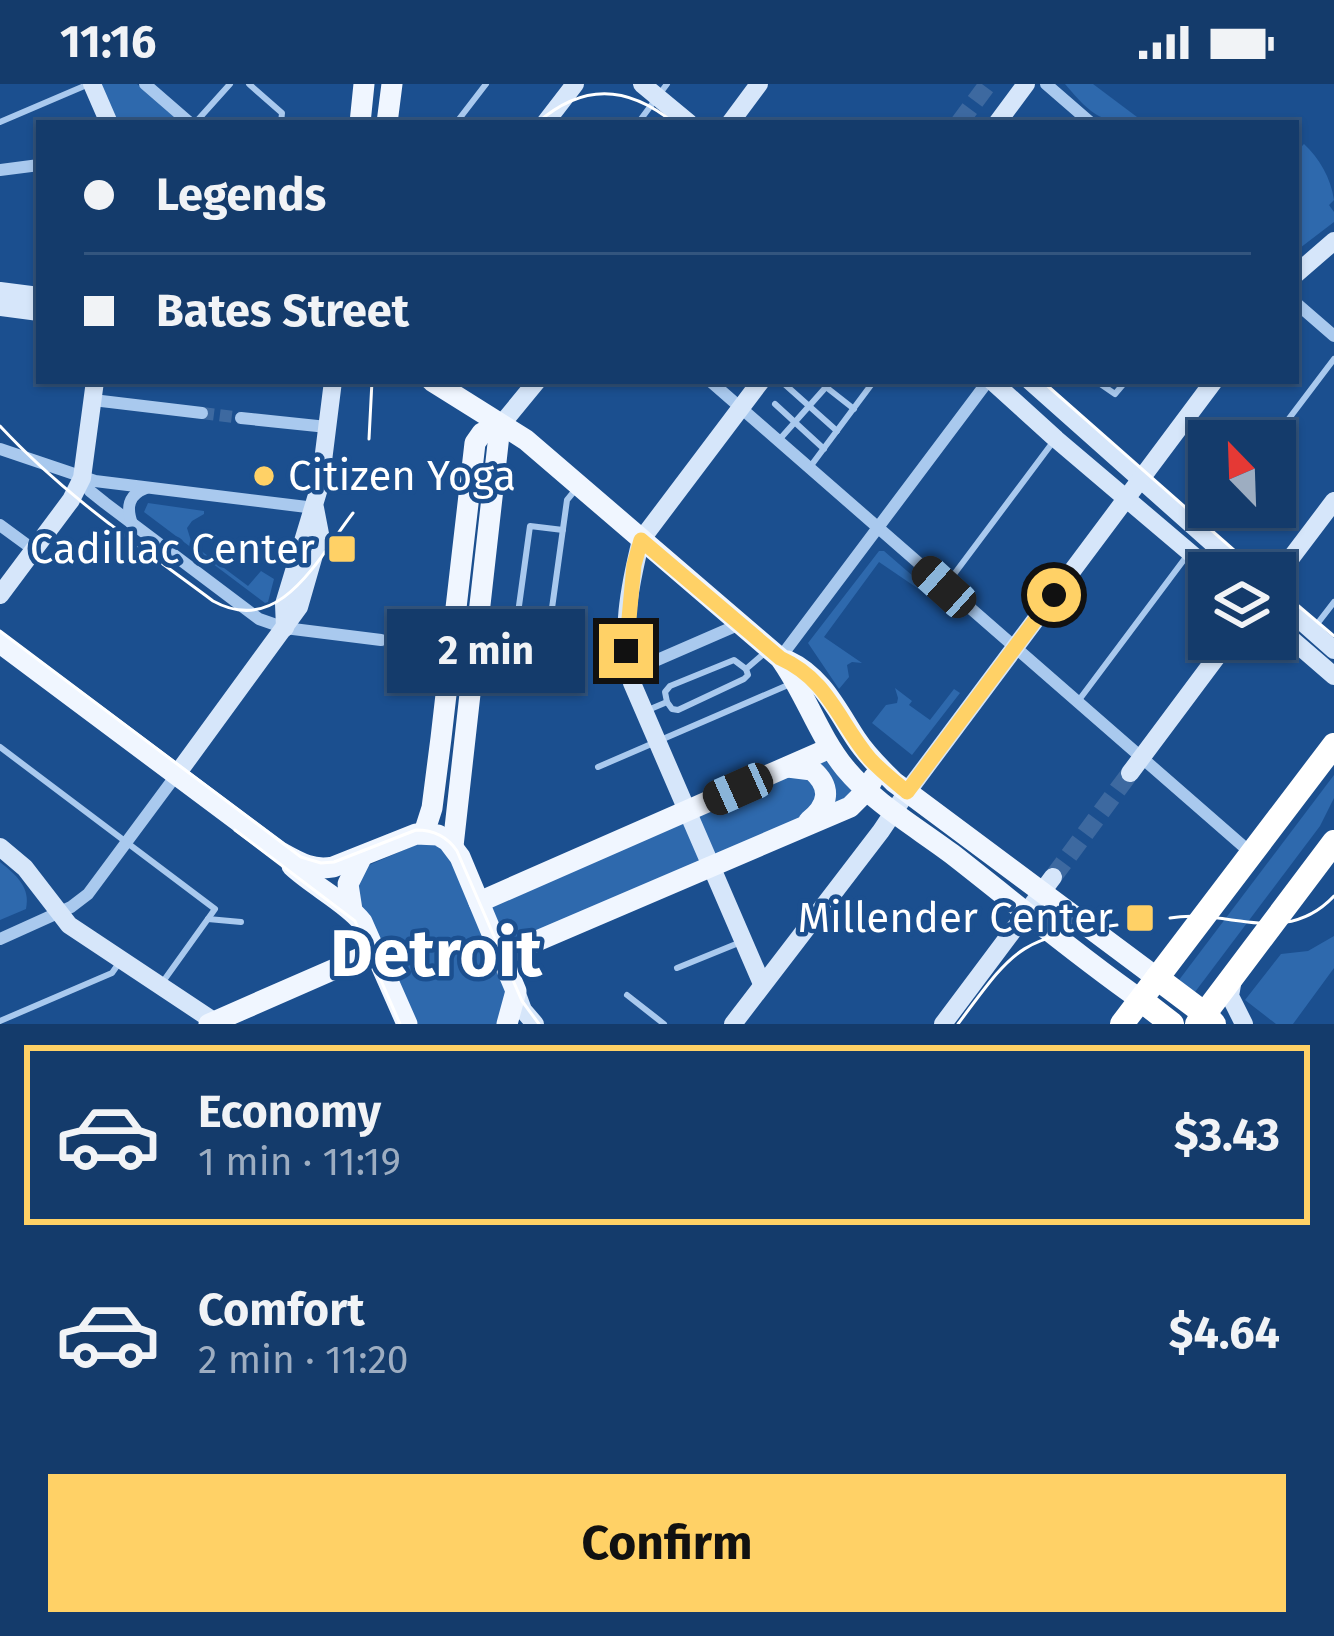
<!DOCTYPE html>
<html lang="en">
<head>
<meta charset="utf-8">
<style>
  :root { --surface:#143b6b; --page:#214673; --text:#f1f3f6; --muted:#9dadc1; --line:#33557e; --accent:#ffd166 }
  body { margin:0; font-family:"Fira Sans",sans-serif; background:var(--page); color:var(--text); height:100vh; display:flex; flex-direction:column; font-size:45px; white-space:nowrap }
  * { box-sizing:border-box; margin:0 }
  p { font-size:39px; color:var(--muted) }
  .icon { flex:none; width:66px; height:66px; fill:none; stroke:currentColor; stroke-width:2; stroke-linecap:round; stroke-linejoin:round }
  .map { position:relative; height:940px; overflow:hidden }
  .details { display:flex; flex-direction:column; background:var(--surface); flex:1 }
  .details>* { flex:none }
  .guide { position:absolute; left:36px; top:36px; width:1263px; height:264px; border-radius:0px; box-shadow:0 3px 9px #0004,0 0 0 3px var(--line); display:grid; align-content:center; height:264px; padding:0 48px; background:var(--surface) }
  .needle { width:78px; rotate:337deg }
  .fabs { position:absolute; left:1188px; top:336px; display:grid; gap:24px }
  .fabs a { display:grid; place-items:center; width:108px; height:108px; border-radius:0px; background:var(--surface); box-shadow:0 3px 9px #0004,0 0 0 3px var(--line); font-size:60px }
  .end { position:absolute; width:54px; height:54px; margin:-27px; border:15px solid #ffd166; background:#111; box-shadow:0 0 0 6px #111 }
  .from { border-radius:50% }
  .bubble { position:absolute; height:84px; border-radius:0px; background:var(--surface); box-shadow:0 3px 9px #0004,0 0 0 3px var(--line); font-size:39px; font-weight:700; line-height:84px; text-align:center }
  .car { position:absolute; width:36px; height:72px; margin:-36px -18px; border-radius:15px; box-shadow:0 0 9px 3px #0007; background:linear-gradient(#222 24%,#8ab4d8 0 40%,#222 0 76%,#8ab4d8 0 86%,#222 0) }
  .guide b { display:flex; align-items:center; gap:42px; height:114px; font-size:45px }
  .guide b+b { border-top:3px solid var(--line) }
  .guide i { width:30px; height:30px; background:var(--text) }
  ul { padding:21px 0 0; list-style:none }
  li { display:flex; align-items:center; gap:36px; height:180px; margin:0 24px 18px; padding:0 24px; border:6px solid transparent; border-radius:0px }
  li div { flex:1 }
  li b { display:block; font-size:45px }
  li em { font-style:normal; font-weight:700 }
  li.current { border-color:var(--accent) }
  li>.icon { width:108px; height:108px; stroke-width:1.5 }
  .action { display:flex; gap:24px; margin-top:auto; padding:24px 48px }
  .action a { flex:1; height:138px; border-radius:0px; background:var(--accent); color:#111; font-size:48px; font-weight:700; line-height:138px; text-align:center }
  .status { display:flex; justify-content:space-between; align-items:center; height:84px; padding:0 60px; background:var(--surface); direction:ltr }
  .status svg { height:33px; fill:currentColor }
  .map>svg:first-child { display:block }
</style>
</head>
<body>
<div class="status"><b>11:16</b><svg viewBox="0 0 49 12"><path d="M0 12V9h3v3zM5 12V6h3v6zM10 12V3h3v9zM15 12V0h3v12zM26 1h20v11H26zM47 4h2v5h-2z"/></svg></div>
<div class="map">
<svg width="1334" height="940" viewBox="0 0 1334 940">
  <rect width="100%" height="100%" fill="#1b4f8f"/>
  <g fill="#2e69ad">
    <path d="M99,0h38l45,39h-66z"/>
    <path d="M1065,0h28l52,39c-44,0 -51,-5 -80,-39z"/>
    <path d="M1296,59l5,4 3,-3c15,14 27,34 30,56l-5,5 5,7v10l-38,29z"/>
    <path d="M148,419l56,8v3l-12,7 -5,7 5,16 56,42 13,-15 13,8 -6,23 -3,1 -121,-91z"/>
    <path d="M879,467h5l45,39 -3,4 -47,-32 -55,75 38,26 -10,-1 -5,3 2,12 -10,12 -31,-46z"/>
    <path d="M895,604l17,13 -3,4 21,15 24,-31 6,4 -48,62 -40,-32 14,-18 11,-2 1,-5z"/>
    <path d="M830,664l37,42 -365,166 -23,-54z"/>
    <path d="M1334,691v23l-14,28 -125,166 -16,-12z"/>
    <path d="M420,759l18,2 11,11 57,137 -7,31h-81l-60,-121v-29l9,-8z"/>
    <path d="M0,778c16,13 31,25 26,47l-26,11z"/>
    <path d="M1334,852v32l-41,56h-17l-31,-24 36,-46 27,-3z"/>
  </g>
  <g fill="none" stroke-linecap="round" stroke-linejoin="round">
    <g stroke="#3d69a0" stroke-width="12" stroke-dasharray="12 6" stroke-linecap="butt">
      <path d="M202,329l39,5"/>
      <path d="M381,556l51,6"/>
    </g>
    <g stroke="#3d69a0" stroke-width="18" stroke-dasharray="18 9" stroke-linecap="butt">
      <path d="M959,39l29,-39"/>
      <path d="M1053,793l77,-104"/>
    </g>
    <g stroke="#a9c9ee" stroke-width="6">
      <path d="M249,0l33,29 -1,10"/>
      <path d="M0,38l89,-38"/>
      <path d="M195,39l35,-39"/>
      <path d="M456,39l30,-39"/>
      <path d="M638,39l29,-39"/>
      <path d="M781,297l56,50"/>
      <path d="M1099,299l16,11 11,-13"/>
      <path d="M826,303l28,22"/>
      <path d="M775,320l49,45"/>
      <path d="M779,356l47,-53 -7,-6"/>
      <path d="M1272,357l62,-82"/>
      <path d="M810,383l64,-86"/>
      <path d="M1204,446l17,-23"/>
      <path d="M946,501l107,-143"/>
      <path d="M551,533l-33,-4 12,-87 33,4"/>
      <path d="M1314,544l20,-26"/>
      <path d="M548,553l19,-137 9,-11"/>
      <path d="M1079,616l107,-143"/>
      <path d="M667,618l-2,-10 5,-6 64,-26 12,9"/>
      <path d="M648,626l19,-8 5,7 6,1 66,-31 4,-4 -2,-6 21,-18"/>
      <path d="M0,663l215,162 -53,74"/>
      <path d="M598,683l190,-82"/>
      <path d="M208,835l33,3"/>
      <path d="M677,884l64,-26"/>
      <path d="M627,911l37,29"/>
      <path d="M0,937l112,-48 7,-10"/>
    </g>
    <g stroke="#a9c9ee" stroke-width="12">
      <path d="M145,0l45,39"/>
      <path d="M1046,0l45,39"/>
      <path d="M0,86l39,-5"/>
      <path d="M1296,219l38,33"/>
      <path d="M710,297l541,472"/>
      <path d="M93,316l109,13"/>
      <path d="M241,334l86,9"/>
      <path d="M0,365l95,32 220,27"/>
      <path d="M82,394l8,13 15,12 154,116 26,9 96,12"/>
      <path d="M132,440c-6,-17 -4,-29 14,-36"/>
      <path d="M0,441l34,25"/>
      <path d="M432,562l25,3"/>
      <path d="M780,574l208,-277"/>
      <path d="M628,584l20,-4 92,-40"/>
      <path d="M0,855l71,-32 17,-13 89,-120"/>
    </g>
    <g stroke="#d6e6fa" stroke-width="18">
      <path d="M92,0l17,39"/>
      <path d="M642,0l47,39"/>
      <path d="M545,39l30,-39"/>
      <path d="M730,39l29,-39"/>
      <path d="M997,39l29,-39"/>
      <path d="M1296,190l38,-33"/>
      <path d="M0,207l39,5"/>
      <path d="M0,223l39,5"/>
      <path d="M761,297l-120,159c-11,44 -22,98 -9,143l130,301"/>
      <path d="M992,297l64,58 158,134"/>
      <path d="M1030,297l216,192"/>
      <path d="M500,342l37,-45"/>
      <path d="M1275,495l59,-78"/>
      <path d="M0,511l71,-95 11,-22 13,-97"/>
      <path d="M1275,514l59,52"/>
      <path d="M1275,541l59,51"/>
      <path d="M285,544l-1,-24 36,-119 13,-104"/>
      <path d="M1130,689l100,-134"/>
      <path d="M177,690l122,-167 21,-73 -5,-26"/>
      <path d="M0,763l25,21 44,57 149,99"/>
      <path d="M1233,895l-3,17 14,28"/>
      <path d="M516,907l7,19 12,14"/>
      <path d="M733,940l148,-193 26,-39 307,-411"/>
      <path d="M943,940l110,-147"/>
    </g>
    <g stroke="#f0f6ff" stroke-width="21">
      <path d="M360,39l4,-39"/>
      <path d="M387,39l5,-39"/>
      <path d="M432,297l94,59 254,218c25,34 38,77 65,110 29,35 71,59 107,86 63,49 123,100 189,146"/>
      <path d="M0,559l280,209c18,10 32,19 53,15l83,-33 22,1 10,6 12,16 56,134 -9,33"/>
      <path d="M788,577c33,15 49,49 68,78 11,17 24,29 38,43l263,196"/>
      <path d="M788,683l24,3c20,17 17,35 -3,51"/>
      <path d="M424,749l8,-25 9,-70 34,-295 7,-10 18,-7"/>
      <path d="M453,762l47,-420"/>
      <path d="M292,782c20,19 55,37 70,56l45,102"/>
      <path d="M479,818l351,-154"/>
      <path d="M352,826l-4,-26 13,-26"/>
      <path d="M502,872l348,-149 17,-17 7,-13"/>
      <path d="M209,940l167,-73"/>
    </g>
    <g stroke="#fff" stroke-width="24">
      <path d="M1157,894l48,36 9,10"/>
      <path d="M1141,916l31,24"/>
      <path d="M1122,940l212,-279"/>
      <path d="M1197,940l137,-182"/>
    </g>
    <g stroke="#fff" stroke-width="3">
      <path d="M537,39c45,-39 89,-39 137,0"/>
      <path d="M1042,297l218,192"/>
      <path d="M0,342c63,68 139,120 213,175 67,37 105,-43 140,-88"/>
      <path d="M369,355l3,-58"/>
      <path d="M1275,502l59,50"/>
      <path d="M0,547l301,226 20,6 13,-1 82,-32c18,0 31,6 41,21l65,150 17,23"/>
      <path d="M235,746l120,91 45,103"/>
      <path d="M1170,834c59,-10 115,30 164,-22"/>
      <path d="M958,940c58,-78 61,-86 159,-99"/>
    </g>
  </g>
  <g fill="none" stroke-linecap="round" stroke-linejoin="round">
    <path stroke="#ffd166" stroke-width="15" d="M626,567l8,-86 7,-25 139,118c49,22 58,63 90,101 11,12 24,22 37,33l147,-197"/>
  </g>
  <g fill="#ffd166" stroke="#1b4f8f" stroke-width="4.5">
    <circle cx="264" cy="392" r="12"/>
    <rect x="327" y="450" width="30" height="30" rx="6"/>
    <rect x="1125" y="819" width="30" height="30" rx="6"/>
  </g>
  <g text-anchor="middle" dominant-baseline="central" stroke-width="9" stroke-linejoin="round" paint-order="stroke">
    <g font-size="42" fill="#fff" stroke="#1b4f8f" text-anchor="end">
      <text x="288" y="392" text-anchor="start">Citizen Yoga</text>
      <text x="315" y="465">Cadillac Center</text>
      <text x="1113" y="834">Millender Center</text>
    </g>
    <g font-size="66" font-weight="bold" fill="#fff" stroke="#1b4f8f">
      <text x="436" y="869">Detroit</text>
    </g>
  </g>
</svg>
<div class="fabs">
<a><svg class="needle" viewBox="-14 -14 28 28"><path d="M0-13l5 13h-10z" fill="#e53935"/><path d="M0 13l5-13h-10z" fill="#9dadc1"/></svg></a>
<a><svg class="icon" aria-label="layers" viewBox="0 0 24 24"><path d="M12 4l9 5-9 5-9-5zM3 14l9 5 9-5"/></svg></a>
</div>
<i class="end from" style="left:1054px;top:511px"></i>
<i class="end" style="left:626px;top:567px"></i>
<div class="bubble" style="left:387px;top:525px;width:198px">2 min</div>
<i class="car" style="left:944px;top:503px;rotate:312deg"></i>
<i class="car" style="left:738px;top:705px;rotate:246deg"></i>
<div class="guide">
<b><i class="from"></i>Legends</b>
<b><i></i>Bates Street</b>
</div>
</div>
<section class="details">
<ul>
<li class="current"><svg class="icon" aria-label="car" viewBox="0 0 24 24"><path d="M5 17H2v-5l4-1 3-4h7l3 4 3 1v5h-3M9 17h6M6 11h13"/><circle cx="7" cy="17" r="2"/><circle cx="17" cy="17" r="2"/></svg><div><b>Economy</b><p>1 min · 11:19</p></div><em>$3.43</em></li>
<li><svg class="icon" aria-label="car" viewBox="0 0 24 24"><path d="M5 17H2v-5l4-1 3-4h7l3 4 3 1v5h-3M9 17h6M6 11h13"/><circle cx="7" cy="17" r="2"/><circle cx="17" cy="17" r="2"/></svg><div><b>Comfort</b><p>2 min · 11:20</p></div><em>$4.64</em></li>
</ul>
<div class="action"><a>Confirm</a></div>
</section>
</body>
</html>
